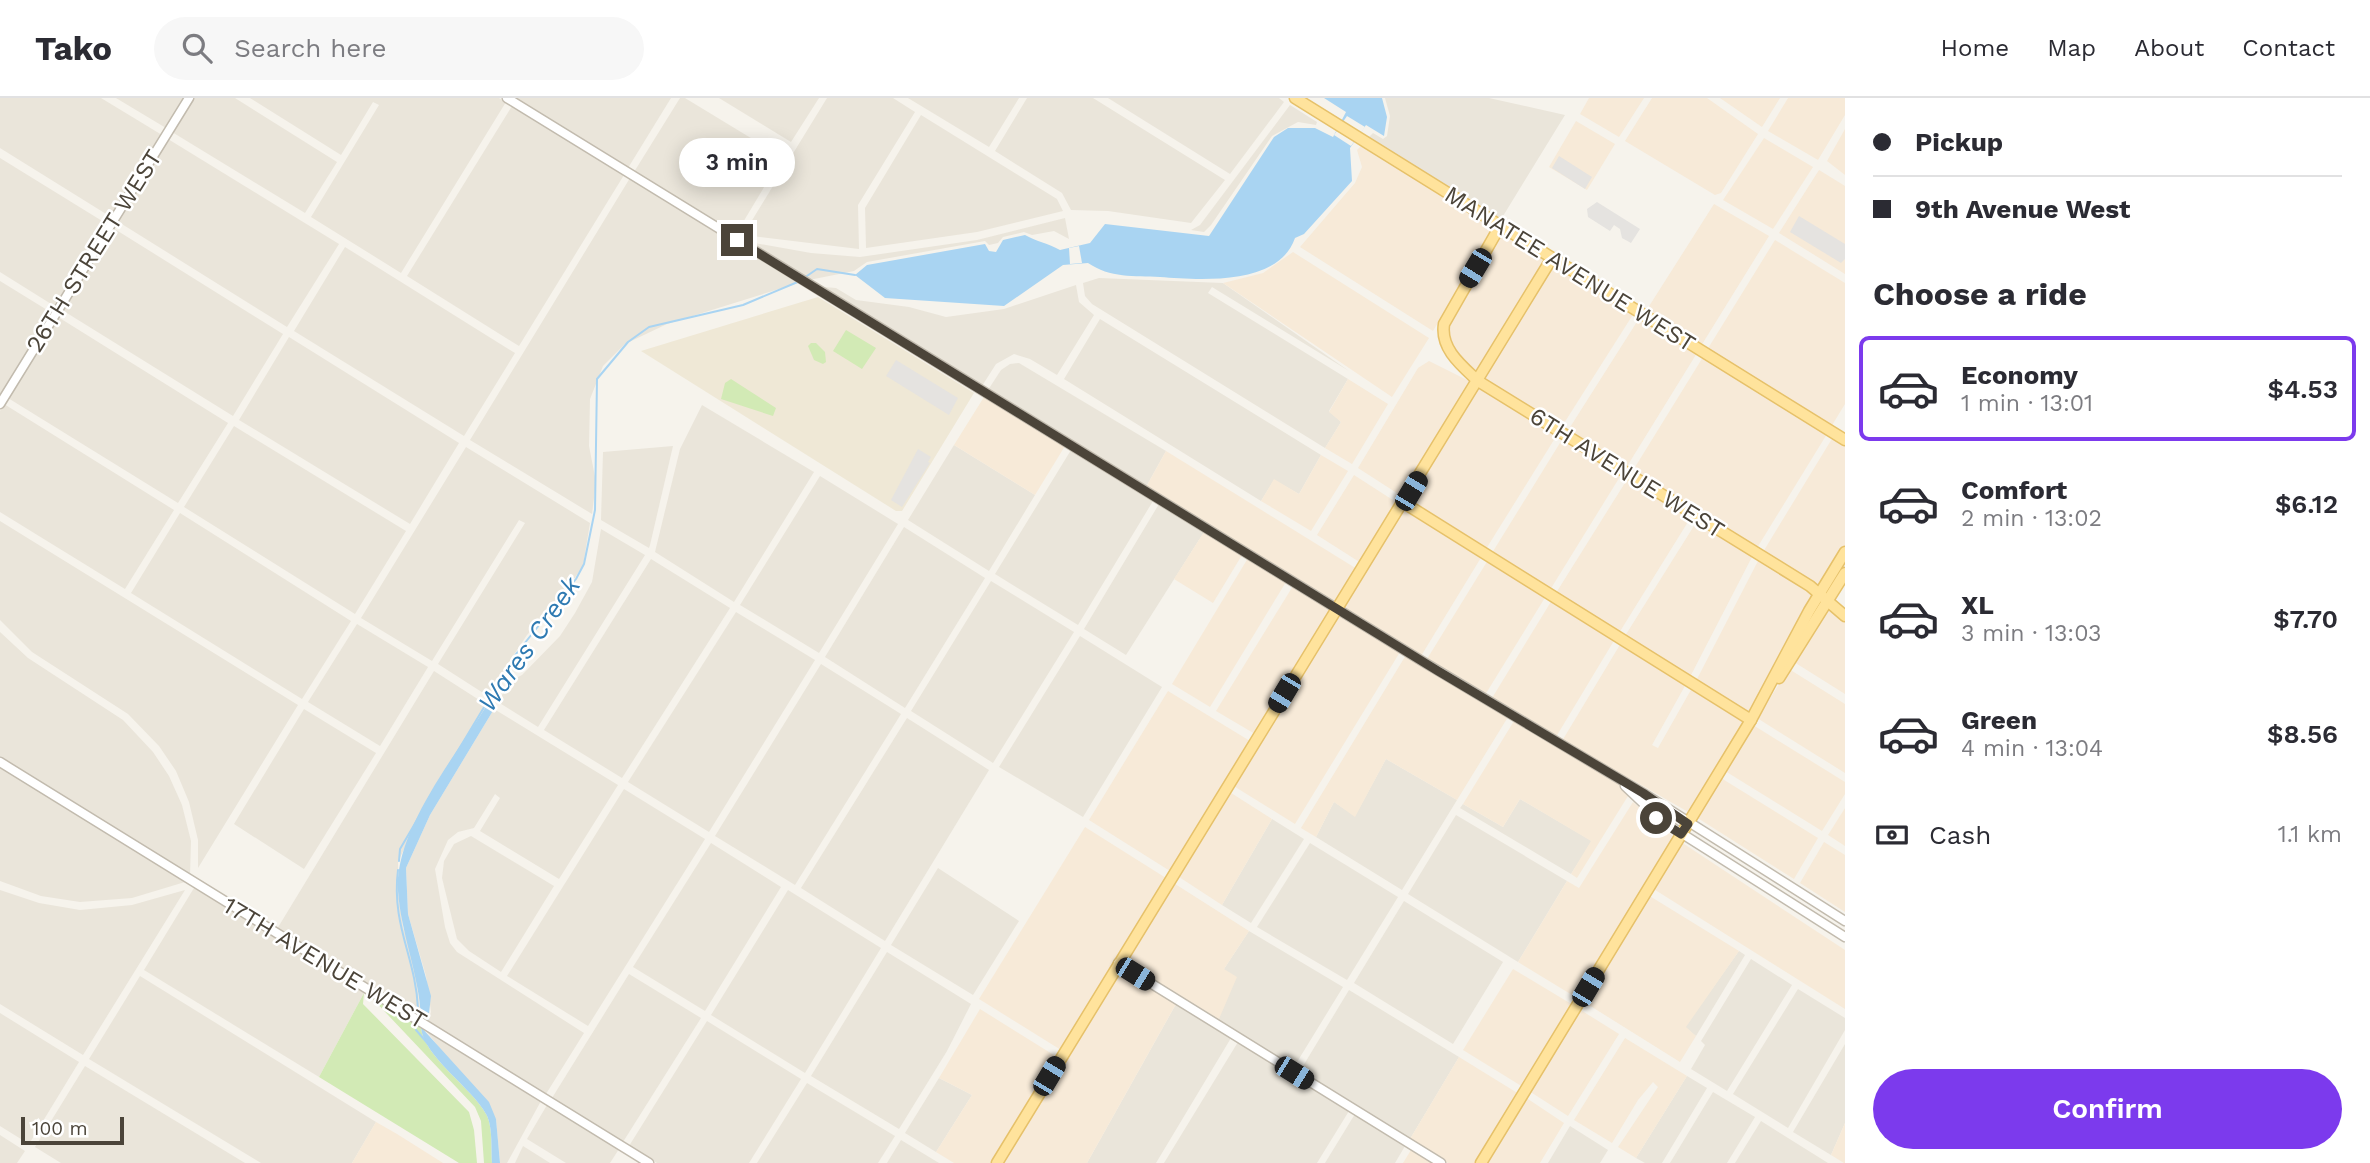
<!DOCTYPE html>
<html lang="en">
<head>
<meta charset="utf-8">
<style>
  :root { --surface:#fff; --page:#f7f7f7; --text:#2b2b33; --muted:#7c7c81; --line:#e1e1e2; --accent:#7c3aed }
  body { margin:0; font-family:"Work Sans",sans-serif; background:var(--page); color:var(--text); height:100vh; display:flex; flex-direction:column; font-size:26px; white-space:nowrap }
  * { box-sizing:border-box; margin:0 }
  p { font-size:23px; color:var(--muted) }
  .icon { flex:none; width:38px; height:38px; fill:none; stroke:currentColor; stroke-width:2; stroke-linecap:round; stroke-linejoin:round }
  .map { position:relative; flex:1; overflow:hidden }
  .panel { display:flex; flex-direction:column; background:var(--surface); width:525px }
  .panel>* { flex:none }
  .top-card { display:grid; align-content:center; height:154px; padding:0 28px; background:var(--surface) }
  .scale { position:absolute; left:21px; bottom:18px; width:103px; box-sizing:border-box; padding-left:7px; border:4px solid #4b4439; border-top:0; font-size:19px; line-height:24px; white-space:nowrap; color:#4b4439; -webkit-text-stroke:5px #fff; paint-order:stroke }
  .end { position:absolute; width:32px; height:32px; margin:-16px; border:9px solid #4b4439; background:#fff; box-shadow:0 0 0 4px #fff }
  .from { border-radius:50% }
  .bubble { position:absolute; height:49px; border-radius:24px; background:var(--surface); box-shadow:0 4px 18px #0003; font-size:23px; font-weight:600; line-height:49px; text-align:center }
  .car { position:absolute; width:21px; height:42px; margin:-21px -10px; border-radius:9px; box-shadow:0 0 5px 2px #0007; background:linear-gradient(#222 24%,#8ab4d8 0 40%,#222 0 76%,#8ab4d8 0 86%,#222 0) }
  .top-card b { display:flex; align-items:center; gap:24px; height:66px; font-size:26px }
  .top-card b+b { border-top:2px solid var(--line) }
  .top-card i { width:18px; height:18px; background:var(--text) }
  ul { padding:0; list-style:none }
  li { display:flex; align-items:center; gap:21px; height:105px; margin:0 14px 10px; padding:0 14px; border:4px solid transparent; border-radius:10px }
  li div { flex:1 }
  li b { display:block; font-size:26px }
  li em { font-style:normal; font-weight:600 }
  li.selected { border-color:var(--accent) }
  li>.icon { width:63px; height:63px; stroke-width:1.5 }
  h2 { padding:0 28px; font-size:32px; line-height:84px }
  .pay { display:flex; align-items:center; gap:18px; height:77px; padding:0 28px; font-size:26px }
  .pay p { margin-inline-start:auto }
  .cta { display:flex; gap:14px; margin-top:auto; padding:14px 28px }
  .cta a { flex:1; height:80px; border-radius:42px; background:var(--accent); color:#fff; font-size:28px; font-weight:600; line-height:80px; text-align:center }
  header { display:flex; align-items:center; gap:42px; box-sizing:border-box; height:98px; padding:0 35px; background:var(--surface); border-bottom:2px solid var(--line) }
  header strong { font-size:33px }
  nav { display:flex; gap:38px; margin-inline-start:auto; font-size:24px }
  .search { width:490px; height:63px; background:var(--page); display:flex; align-items:center; gap:18px; box-sizing:border-box; padding:0 24px; border-radius:38px; color:var(--muted); font-size:26px }
  main { display:flex; flex:1; min-height:0 }
  .map>svg:first-child { display:block }
</style>
</head>
<body>
<header>
<strong>Tako</strong>
<div class="search"><svg class="icon" aria-label="search" viewBox="0 0 24 24"><circle cx="10" cy="10" r="6"/><path d="M15 15l6 6"/></svg>Search here</div>
<nav><a>Home</a><a>Map</a><a>About</a><a>Contact</a></nav>
</header>
<main>
<div class="map">
<svg width="1845" height="1065" viewBox="0 0 1845 1065">
  <rect width="100%" height="100%" fill="#f6f3ec"/>
  <g fill="#eae5da">
    <path d="M0,0h101l61,37 -51,82 -111,-69z"/>
    <path d="M116,0h69l-19,30z"/>
    <path d="M193,0h42l102,64 -32,51 -133,-81z"/>
    <path d="M250,0h249l7,4 -105,171 -90,-56 68,-112 -6,-3 -32,53z"/>
    <path d="M514,0h157l-43,70z"/>
    <path d="M680,0h5l97,59 -46,77 -102,-62z"/>
    <path d="M719,0h100l-28,44z"/>
    <path d="M827,0h66l22,14 -57,93 1,44 -116,-14z"/>
    <path d="M908,0h111l-30,49z"/>
    <path d="M1027,0h66l132,82 -34,43 -83,-12 -37,-1 -9,-17 -67,-42z"/>
    <path d="M1108,0h171l5,4 -54,72z"/>
    <path d="M1385,0h104l76,17 -65,106 -132,-83 5,-5 10,6 4,-3 3,-20z"/>
    <path d="M1290,7l27,17 -1,3 -18,-3 -26,14 -61,89 -7,7 -13,-2 9,-5z"/>
    <path d="M512,8l112,69 -105,171 -112,-70z"/>
    <path d="M921,17l136,84 6,12 -86,21 -111,16 -1,-40z"/>
    <path d="M168,41l171,105 -52,83 -170,-106z"/>
    <path d="M0,60l107,66 -51,83 -56,-35z"/>
    <path d="M630,80l168,105 -131,41 -42,20 -22,22 -13,33 -1,47 7,36 -4,32 -122,-74z"/>
    <path d="M1065,120l4,21 -15,-8 -22,4 -8,-3 -21,5 -5,6 -9,2 -4,-4 -118,21 -13,9 -45,9 -60,-38 62,11 49,4 117,-17z"/>
    <path d="M113,130l170,106 -50,82 -171,-106z"/>
    <path d="M345,149l170,106 -51,83 -170,-105z"/>
    <path d="M1099,180l124,5 126,88 -137,-84 -4,6 140,86 -19,32 12,11 -16,26 -233,-144 -7,-8 -2,-13z"/>
    <path d="M0,183l52,32 -52,84z"/>
    <path d="M1076,187l3,17 15,13 -37,60 -27,-16 -16,-5 -18,10 -14,22 -158,-99 12,1 20,12 53,7 37,10 58,-8z"/>
    <path d="M58,219l170,106 -50,80 -170,-105z"/>
    <path d="M1100,221l221,136 -22,39 -25,-14 -13,21 -197,-122z"/>
    <path d="M289,239l170,106 -49,81 -171,-104z"/>
    <path d="M1019,265l147,88 -20,36 -158,-97 13,-20 9,-6z"/>
    <path d="M4,306l170,106 -49,79 -125,-77v-101z"/>
    <path d="M702,307l112,67 -80,130 -79,-50 25,-103z"/>
    <path d="M234,328l172,105 -51,83 -171,-107z"/>
    <path d="M954,347l81,50 -46,76 -81,-51z"/>
    <path d="M673,348l-23,99 -1,3 -48,-28 2,-68z"/>
    <path d="M466,349l124,76 -7,43 -23,33 -33,36 -20,30 1,7 -17,26 -53,-34 87,-141 -6,-3 -87,141 -71,-43z"/>
    <path d="M1071,352l82,51 -75,124 -83,-51z"/>
    <path d="M820,378l78,48 -79,129 -79,-48z"/>
    <path d="M1159,406l45,28 -78,123 -42,-26z"/>
    <path d="M180,415l171,108 -49,78 -171,-106z"/>
    <path d="M0,423l298,184 -100,163v-28l-9,-38 -13,-31 -17,-25 -31,-32 -96,-62 -32,-32z"/>
    <path d="M904,429l81,51 -80,130 -80,-51z"/>
    <path d="M601,431l44,26 -107,172 -40,-25 12,-21 12,-6 38,-39 15,-23 17,-31z"/>
    <path d="M651,461l79,49 -108,170 -78,-48z"/>
    <path d="M991,483l83,51 -81,131 -82,-52z"/>
    <path d="M736,514l79,48 -106,172 -81,-50z"/>
    <path d="M357,526l71,43 -48,79 -72,-44z"/>
    <path d="M0,534l28,26 95,62 30,32 16,24 13,29 9,36 -1,35 -190,-118z"/>
    <path d="M1080,538l82,51 -79,130 -84,-50z"/>
    <path d="M821,566l80,50 -106,171 -80,-49z"/>
    <path d="M434,573l53,34 -60,95 -29,62v30l5,35 11,34 7,56 -144,-88z"/>
    <path d="M304,611l72,44 -72,116 -70,-45z"/>
    <path d="M494,611l124,76 -59,94 -79,-48 20,-33 -5,-4 -21,34 -16,4 -10,8 -13,29 10,58 5,16 7,9 127,81 -38,61 -118,-72 3,-10 -5,-36 -18,-62 -2,-46 24,-53z"/>
    <path d="M907,620l82,52 -104,171 -84,-53z"/>
    <path d="M1386,661l71,41 -55,90 -86,-53 18,-35 21,14z"/>
    <path d="M0,669l62,38 123,77 -53,16 -52,4 -39,-6 -41,-15z"/>
    <path d="M624,691l81,50 -117,187 -81,-50z"/>
    <path d="M1520,701l72,42 -21,33 -111,-66 3,-4 40,23z"/>
    <path d="M1456,717l111,66 -49,81 -110,-68z"/>
    <path d="M1272,721l32,20 -53,84 -29,-18z"/>
    <path d="M471,738l83,50 -53,86 -32,-21 -12,-12 -15,-61 2,-17 10,-17z"/>
    <path d="M711,745l70,44 -76,124 -72,-44z"/>
    <path d="M1310,745l88,54 -51,83 -90,-53z"/>
    <path d="M938,770l81,53 -46,74 -82,-50z"/>
    <path d="M194,790l170,105 -45,84 -175,-107z"/>
    <path d="M0,792l39,13 41,7 52,-5 53,-15 -102,165 -83,-51z"/>
    <path d="M788,792l93,58 -76,125 -94,-58z"/>
    <path d="M1404,803l99,61 -50,82 -99,-61z"/>
    <path d="M1249,833l94,56 -49,80 -87,-54 12,5 5,-49z"/>
    <path d="M1739,853l6,4 -49,81 -11,-9z"/>
    <path d="M887,854l84,52 -24,47 -48,78 -88,-53z"/>
    <path d="M1751,861l41,26 -65,106 -36,-22 14,-24 -4,-4z"/>
    <path d="M629,876l72,44 -78,124 -71,-44z"/>
    <path d="M140,878l236,146 -24,41h-91l-172,-104z"/>
    <path d="M1798,891l47,29v12l-57,98 -55,-34z"/>
    <path d="M1349,892l110,67 -49,82 -110,-68z"/>
    <path d="M1176,906l55,34 -75,125h-69z"/>
    <path d="M0,915l79,49 -50,82 -29,-18z"/>
    <path d="M707,923l94,58 -52,84h-92l-28,-17z"/>
    <path d="M426,933l115,70 -34,62h-7l-4,-44z"/>
    <path d="M1238,944l111,69 -32,52h-153z"/>
    <path d="M1845,946v79l-14,32 -38,-23z"/>
    <path d="M85,968l160,97h-184l-26,-16z"/>
    <path d="M1687,978l20,12 -45,75h-17l-9,-5z"/>
    <path d="M939,980l33,17 -36,57 -31,-19z"/>
    <path d="M807,985l88,53 -17,27h-121z"/>
    <path d="M1713,994l42,25 -28,46h-57z"/>
    <path d="M547,1007l72,44 -9,14h-44l-39,-24z"/>
    <path d="M1355,1016l50,32 -10,17h-70z"/>
    <path d="M1761,1023l67,42h-93z"/>
    <path d="M1570,1028l38,24 -8,13h-52z"/>
    <path d="M0,1037l25,16 -8,12h-17z"/>
    <path d="M901,1042l38,23h-52z"/>
    <path d="M523,1048l27,17h-35z"/>
  </g>
  <g fill="#f7ead8">
    <path d="M1589,0h55l-25,39 -39,-23z"/>
    <path d="M1652,0h55l51,36 -37,59 -6,2 -90,-54z"/>
    <path d="M1720,0h60l-18,29z"/>
    <path d="M1788,0h57v17l-27,45 -50,-29z"/>
    <path d="M1576,23l39,23 -28,46 -38,-23z"/>
    <path d="M1845,31v46l-18,-14z"/>
    <path d="M1764,40l49,29 -40,62 -50,-29z"/>
    <path d="M1362,47l133,83 -62,103 -133,-84 55,-64 7,-16 -5,-17z"/>
    <path d="M1819,72l26,16v88l-66,-41z"/>
    <path d="M1714,106l55,32 -68,110 -55,-35z"/>
    <path d="M1501,134l46,28 -69,115 -24,-24 -7,-19 6,-20z"/>
    <path d="M1775,142l70,43v121l-14,23 -124,-77z"/>
    <path d="M1293,154l136,86 -37,59 -169,-114 40,-10z"/>
    <path d="M1553,166l81,49 -73,115 -78,-48z"/>
    <path d="M1640,219l57,36 -71,115 -59,-36z"/>
    <path d="M1703,259l124,77 -70,114 -125,-76z"/>
    <path d="M1429,263l44,22 -70,114 -45,-29 60,-100z"/>
    <path d="M1348,281l40,25 -36,60 -27,-16 16,-26 -12,-10z"/>
    <path d="M1479,288l78,49 -71,114 -77,-48z"/>
    <path d="M984,299l81,49 -30,49 -81,-50z"/>
    <path d="M1833,339l12,8v100l-26,43 -56,-36z"/>
    <path d="M1563,340l58,37 -71,115 -58,-37z"/>
    <path d="M1166,353l191,118 -22,34 -189,-116z"/>
    <path d="M1321,357l27,16 -37,60 -50,-30 13,-22 25,15z"/>
    <path d="M1354,377l45,29 -38,59 -44,-28z"/>
    <path d="M1628,380l63,39 -72,116 -63,-40z"/>
    <path d="M1405,410l77,48 -61,100 -80,-49z"/>
    <path d="M1697,423l56,34 -63,122 -65,-41z"/>
    <path d="M1204,434l38,23 -29,48 -39,-24z"/>
    <path d="M1248,460l38,24 -76,125 -38,-23z"/>
    <path d="M1759,461l55,36 -64,120 -54,-34z"/>
    <path d="M1488,462l58,36 -61,99 -58,-36z"/>
    <path d="M1293,488l38,24 -76,124 -39,-23z"/>
    <path d="M1552,502l63,39 -59,98 -64,-39z"/>
    <path d="M1828,509l17,13v74l-51,-32z"/>
    <path d="M1337,515l63,39 -105,172 -63,-39z"/>
    <path d="M1621,545l65,41 -34,61 6,3 34,-60 54,34 -56,91 -61,-35 -1,3 -66,-40z"/>
    <path d="M1406,557l102,62 -51,83 -71,-41 -31,58 -21,-15 -18,35 -15,-9z"/>
    <path d="M1789,571l56,35v69l-88,-55z"/>
    <path d="M1168,593l82,50 -80,130 -81,-51z"/>
    <path d="M1514,623l107,65 7,10 -51,82 -6,-4 20,-33 -71,-42 -17,28 -40,-23z"/>
    <path d="M1753,627l92,57v12l-23,37 -97,-60z"/>
    <path d="M1721,680l97,60 -24,41 -98,-62z"/>
    <path d="M1228,693l44,28 -50,86 -46,-30z"/>
    <path d="M1633,704l42,36 -98,160 -59,-36 49,-81 12,7z"/>
    <path d="M1845,710v38l-17,-11z"/>
    <path d="M1085,729l81,51 -105,172 -82,-51z"/>
    <path d="M1681,744l164,108v59l-193,-121z"/>
    <path d="M1824,744l21,13v57l-45,-29z"/>
    <path d="M1172,784l77,49 -25,38 13,8 -18,42 -96,-57z"/>
    <path d="M1648,797l91,56 -53,76 10,9 -16,26 -96,-60z"/>
    <path d="M1119,871l57,35 -89,159h-87z"/>
    <path d="M1513,871l60,36 -50,82 -60,-37z"/>
    <path d="M980,911l77,48 -65,106h-38l-18,-11 36,-57 -33,-17z"/>
    <path d="M1579,911l40,25 -51,82 -39,-25z"/>
    <path d="M1625,940l62,38 -51,82 -18,-11 40,-60 -5,-5 -15,18 -26,43 -38,-23z"/>
    <path d="M1459,959l60,37 -42,69h-29l-38,-24z"/>
    <path d="M1525,999l39,26 -24,40h-55z"/>
    <path d="M376,1024l21,12 46,29h-91z"/>
    <path d="M1845,1025v40h-1l-13,-8z"/>
    <path d="M1411,1052l22,13h-30z"/>
  </g>
  <path fill="#efe8d6" d="M818,199l156,96 -72,118h-6l-255,-160z"/>
  <g fill="#d2eab5">
    <path d="M846,232l30,18 -14,21 -29,-18z"/>
    <path d="M811,245h5l9,9 1,10 -3,2 -9,-4 -6,-14z"/>
    <path d="M731,281l45,29 -3,8 -52,-17 4,-16z"/>
    <path d="M364,895l-1,11 106,108 5,18 3,33h-18l-140,-86z"/>
    <path d="M371,899l50,30c1,28 52,62 65,87 7,12 5,35 6,49h-8l-3,-42 -6,-14z"/>
  </g>
  <g fill="#e5e3e0">
    <path d="M1559,58l33,21 -7,12 -33,-21z"/>
    <path d="M1597,104l43,27 -9,14 -9,-5 -2,-9 -6,-4 -4,6 -22,-14 -1,-8z"/>
    <path d="M1799,118l46,28v15l-4,4 -51,-31z"/>
    <path d="M896,262l62,38 -9,17 -63,-39z"/>
    <path d="M918,351l13,8 -3,5 2,1 -28,44 -11,-7z"/>
  </g>
  <g fill="#a9d4f2">
    <path d="M1324,0h58l5,19 -3,19 -18,-11 -16,23 2,33 -48,53 -9,4c-16,48 -95,42 -135,39 -26,-1 -50,1 -72,-14l-25,2 -59,41 -119,-8 -30,-23 12,-10 118,-21 4,7 7,1 7,-12 22,-5c12,7 23,8 35,15l30,-7 15,-19 104,12 65,-99 14,-9h27l18,9 13,-25z"/>
    <path d="M487,607l7,4 -64,106 -24,53 2,46 23,82 -3,26 -7,-5c-2,-43 -20,-83 -23,-126 -4,-60 58,-136 89,-186z"/>
    <path d="M421,929l68,75 7,17 4,44h-8c-1,-14 1,-37 -6,-49 -13,-25 -64,-59 -65,-87z"/>
  </g>
  <g fill="#f6f3ec">
    <path d="M1347,18l18,11 -14,19 -17,-11z"/>
    <path d="M1079,148l3,17 -12,1 -1,-16z"/>
  </g>
  <g fill="none" stroke-linecap="round" stroke-linejoin="round">
    <g stroke="#a9d4f2" stroke-width="2">
      <path d="M804,180l13,-9 38,6"/>
      <path d="M447,671l69,-115 60,-75 8,-15 11,-54 2,-131 31,-37 21,-15 94,-22 57,-24"/>
      <path d="M399,763l1,-12 23,-39"/>
      <path d="M398,772c-7,55 18,88 20,139"/>
      <path d="M416,932l13,15"/>
    </g>
    <g stroke="#c2bbae" stroke-width="11">
      <g id="minor">
        <path d="M507,0l915,563 221,132 202,128"/>
        <path d="M0,306l189,-306"/>
        <path d="M0,664l649,401"/>
        <path d="M1625,688l37,35 183,116"/>
        <path d="M1118,865l323,200"/>
      </g>
    </g>
    <g stroke="#e6c16a" stroke-width="13">
      <g id="major">
        <path d="M1295,0l550,342"/>
        <path d="M1500,128l-56,98c-4,25 18,42 34,57l332,205 35,30"/>
        <path d="M1404,405l347,217"/>
        <path d="M1779,580l66,-105"/>
        <path d="M997,1065l555,-905"/>
        <path d="M1481,1065l270,-443 58,-109 36,-59"/>
      </g>
    </g>
    <use href="#minor" stroke="#fff" stroke-width="8"/>
    <use href="#major" stroke="#ffe39c" stroke-width="10"/>
  </g>
  <g fill="none" stroke-linecap="round" stroke-linejoin="round">
    <path stroke="#4b4439" stroke-width="9" d="M737,142l701,431 205,122 45,31 -7,10 -25,-16"/>
  </g>
  <g text-anchor="middle" dominant-baseline="central" stroke-width="5" stroke-linejoin="round" paint-order="stroke">
    <g font-size="24" fill="#4b4439" stroke="#fff">
      <text transform="translate(94 153) rotate(-58)">26TH STREET WEST</text>
      <text transform="translate(1570 171) rotate(32)">MANATEE AVENUE WEST</text>
      <text transform="translate(1627 375) rotate(32)">6TH AVENUE WEST</text>
      <text transform="translate(325 865) rotate(31)">17TH AVENUE WEST</text>
    </g>
    <g font-size="26" font-style="italic" fill="#2e7ab2" stroke="#fff">
      <text transform="translate(529 546) rotate(-55)">Wares Creek</text>
    </g>
  </g>
</svg>
<div class="scale">100 m</div>
<i class="end from" style="left:1656px;top:720px"></i>
<i class="end" style="left:737px;top:142px"></i>
<div class="bubble" style="left:679px;top:40px;width:116px">3 min</div>
<i class="car" style="left:1475px;top:170px;rotate:211deg"></i>
<i class="car" style="left:1411px;top:393px;rotate:31deg"></i>
<i class="car" style="left:1284px;top:595px;rotate:211deg"></i>
<i class="car" style="left:1135px;top:876px;rotate:122deg"></i>
<i class="car" style="left:1588px;top:889px;rotate:31deg"></i>
<i class="car" style="left:1294px;top:975px;rotate:122deg"></i>
<i class="car" style="left:1049px;top:978px;rotate:31deg"></i>
</div>
<section class="panel">
<div class="top-card">
<b><i class="from"></i>Pickup</b>
<b><i></i>9th Avenue West</b>
</div>
<h2>Choose a ride</h2>
<ul>
<li class="selected"><svg class="icon" aria-label="car" viewBox="0 0 24 24"><path d="M5 17H2v-5l4-1 3-4h7l3 4 3 1v5h-3M9 17h6M6 11h13"/><circle cx="7" cy="17" r="2"/><circle cx="17" cy="17" r="2"/></svg><div><b>Economy</b><p>1 min · 13:01</p></div><em>$4.53</em></li>
<li><svg class="icon" aria-label="car" viewBox="0 0 24 24"><path d="M5 17H2v-5l4-1 3-4h7l3 4 3 1v5h-3M9 17h6M6 11h13"/><circle cx="7" cy="17" r="2"/><circle cx="17" cy="17" r="2"/></svg><div><b>Comfort</b><p>2 min · 13:02</p></div><em>$6.12</em></li>
<li><svg class="icon" aria-label="car" viewBox="0 0 24 24"><path d="M5 17H2v-5l4-1 3-4h7l3 4 3 1v5h-3M9 17h6M6 11h13"/><circle cx="7" cy="17" r="2"/><circle cx="17" cy="17" r="2"/></svg><div><b>XL</b><p>3 min · 13:03</p></div><em>$7.70</em></li>
<li><svg class="icon" aria-label="car" viewBox="0 0 24 24"><path d="M5 17H2v-5l4-1 3-4h7l3 4 3 1v5h-3M9 17h6M6 11h13"/><circle cx="7" cy="17" r="2"/><circle cx="17" cy="17" r="2"/></svg><div><b>Green</b><p>4 min · 13:04</p></div><em>$8.56</em></li>
</ul>
<div class="pay"><svg class="icon" aria-label="cash" viewBox="0 0 24 24"><path d="M3 7h18v10H3z"/><circle cx="12" cy="12" r="2"/></svg>Cash<p>1.1 km</p></div>
<div class="cta"><a>Confirm</a></div>
</section>
</main>
</body>
</html>
